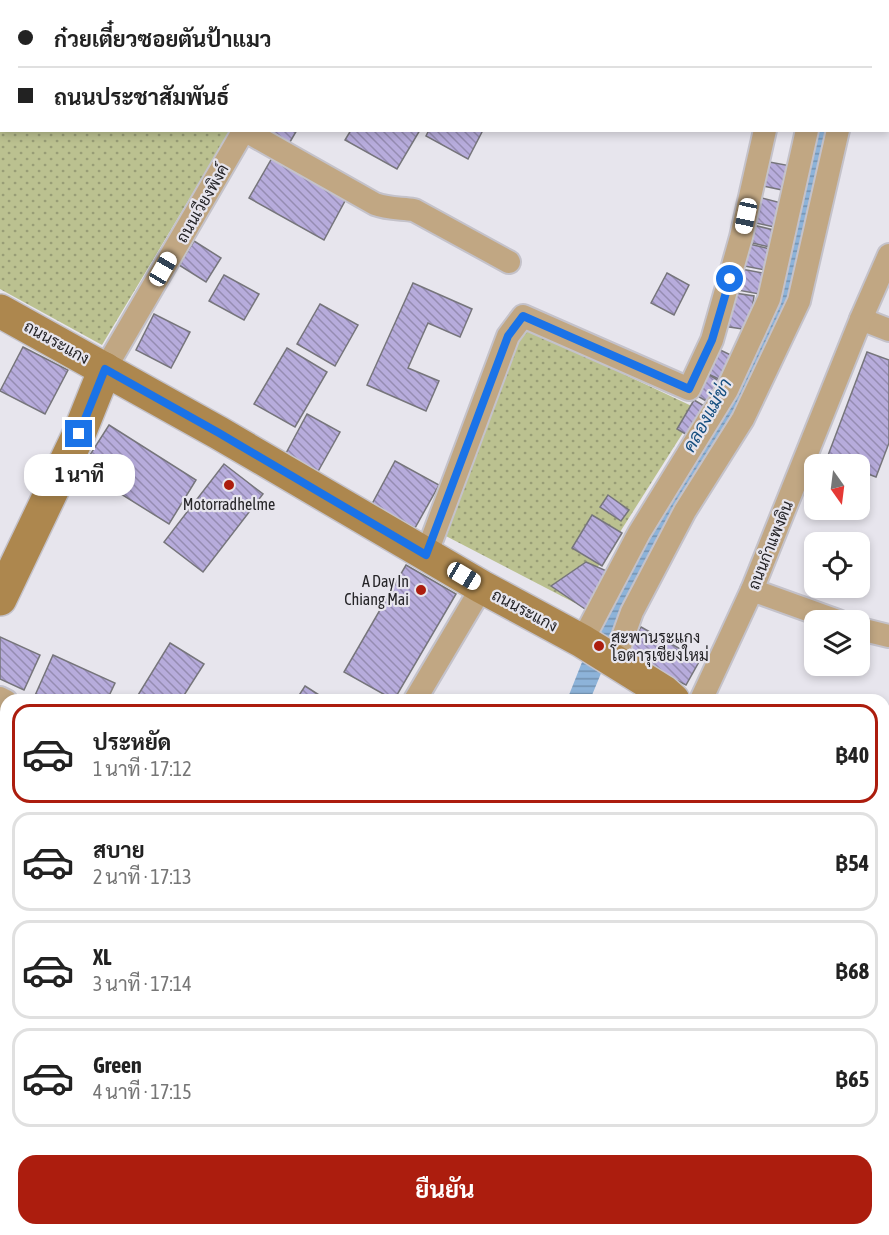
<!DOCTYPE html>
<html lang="th">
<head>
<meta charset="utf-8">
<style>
  :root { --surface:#fff; --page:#f2f2f2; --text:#222; --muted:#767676; --line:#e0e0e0; --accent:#ac1d0e }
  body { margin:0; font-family:"Asap Condensed",Sarabun,sans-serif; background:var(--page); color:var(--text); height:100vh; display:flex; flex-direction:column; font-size:22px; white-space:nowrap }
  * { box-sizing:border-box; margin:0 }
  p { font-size:20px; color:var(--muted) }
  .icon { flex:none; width:33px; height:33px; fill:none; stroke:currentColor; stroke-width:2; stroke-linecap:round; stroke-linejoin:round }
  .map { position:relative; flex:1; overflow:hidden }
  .drawer { position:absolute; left:0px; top:694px; width:890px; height:542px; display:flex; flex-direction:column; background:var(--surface); border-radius:18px 18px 0 0; box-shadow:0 3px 9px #0003 }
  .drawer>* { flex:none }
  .banner { position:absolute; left:0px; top:0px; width:890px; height:132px; box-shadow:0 3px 9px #0003; display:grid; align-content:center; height:132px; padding:0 18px; background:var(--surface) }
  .needle { width:39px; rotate:166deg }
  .buttons { position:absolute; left:804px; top:454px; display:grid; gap:12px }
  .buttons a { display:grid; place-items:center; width:66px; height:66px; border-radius:12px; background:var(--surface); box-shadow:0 3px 9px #0003; font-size:30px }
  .end { position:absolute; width:27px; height:27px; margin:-14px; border:8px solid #1a73e8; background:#fff; box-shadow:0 0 0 3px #fff }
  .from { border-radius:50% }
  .bubble { position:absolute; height:42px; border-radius:18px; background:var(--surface); box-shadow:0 3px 9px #0003; font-size:20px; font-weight:700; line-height:42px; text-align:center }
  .car { position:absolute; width:18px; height:36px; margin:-18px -9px; border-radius:8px; box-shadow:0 0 4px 2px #0007; background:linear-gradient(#fff 24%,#345 0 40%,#fff 0 76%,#345 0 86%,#fff 0) }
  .banner b { display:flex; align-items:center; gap:21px; height:57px; font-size:22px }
  .banner b+b { border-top:2px solid var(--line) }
  .banner i { width:15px; height:15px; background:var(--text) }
  ul { padding:10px 0 0; list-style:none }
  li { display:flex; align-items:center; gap:18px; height:99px; margin:0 12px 9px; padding:0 6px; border:3px solid var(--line); border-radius:18px }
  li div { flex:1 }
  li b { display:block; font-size:22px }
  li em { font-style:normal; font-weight:700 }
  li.active { border-color:var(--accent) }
  li>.icon { width:54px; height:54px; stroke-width:1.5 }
  .primary-button { display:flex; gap:12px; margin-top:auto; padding:12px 18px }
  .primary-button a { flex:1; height:69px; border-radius:18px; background:var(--accent); color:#fff; font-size:24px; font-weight:700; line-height:69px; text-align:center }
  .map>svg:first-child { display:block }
</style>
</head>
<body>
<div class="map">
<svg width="889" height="1235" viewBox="0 0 889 1235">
  <defs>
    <pattern id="grass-dots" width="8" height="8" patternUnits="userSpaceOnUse" patternTransform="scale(1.5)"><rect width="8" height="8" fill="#bbc190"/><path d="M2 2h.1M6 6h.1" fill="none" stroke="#989d76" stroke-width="1.8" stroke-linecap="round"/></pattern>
    <pattern id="water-rules" width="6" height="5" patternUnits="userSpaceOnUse" patternTransform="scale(1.5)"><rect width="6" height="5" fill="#8db3d9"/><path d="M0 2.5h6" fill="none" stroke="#7391b0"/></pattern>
    <pattern id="building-back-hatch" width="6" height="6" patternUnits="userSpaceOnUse" patternTransform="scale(1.5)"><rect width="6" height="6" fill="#b7acdc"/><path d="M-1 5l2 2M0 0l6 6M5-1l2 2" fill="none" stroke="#958cb2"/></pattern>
  </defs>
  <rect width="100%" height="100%" fill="#e7e5ed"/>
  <g fill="url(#grass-dots)">
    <path d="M0,7h2v123l228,1 -128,214 -102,-56z"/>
    <path d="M526,328l172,81 -123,194 -133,-69 74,-189z"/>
    <path d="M884,999l5,4v232h-131l-1,-5h127z"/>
  </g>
  <path fill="url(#water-rules)" d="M810,131h23l-37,169 -168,308 -38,92h-23l40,-101 169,-306z"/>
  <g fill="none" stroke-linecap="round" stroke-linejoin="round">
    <path stroke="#8db3d9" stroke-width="7" d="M231,1235l4,-5"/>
  </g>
  <g fill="url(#building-back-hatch)" stroke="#76757b" stroke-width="1.5">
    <path d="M436,0h65l-1,2h-64z"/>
    <path d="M266,130h31l-10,17z"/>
    <path d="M351,130h69l-23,39 -52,-29z"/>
    <path d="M429,130h54l-15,29 -42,-23z"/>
    <path d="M272,158l74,41 -22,41 -75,-42z"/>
    <path d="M764,161l27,5 -4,25 -28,-6z"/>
    <path d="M754,196l31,8 -6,24 -32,-7z"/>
    <path d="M749,224l29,7 -4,17 -30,-7z"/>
    <path d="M194,241l27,17 -15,24 -27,-17z"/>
    <path d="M745,243l25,6 -5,21 -26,-5z"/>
    <path d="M736,268l27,5 -4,21 -27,-5z"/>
    <path d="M667,273l22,12 -15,30 -23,-12z"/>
    <path d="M224,275l35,19 -15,26 -35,-19z"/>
    <path d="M413,283l59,26 -12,28 -32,-14 -20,45 31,13 -13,30 -59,-26z"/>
    <path d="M728,292l26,4 -5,34 -26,-4z"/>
    <path d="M320,304l38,21 -23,41 -38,-22z"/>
    <path d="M154,314l36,18 -19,36 -35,-18z"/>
    <path d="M23,347l45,23 -23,44 -45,-23z"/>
    <path d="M287,348l40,24 -32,55 -41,-23z"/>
    <path d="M716,348l19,9 -12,24 -19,-9z"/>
    <path d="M867,352l22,8v83l-13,34 -16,-6v-6h-16l-17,-7z"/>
    <path d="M706,373l20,12 -13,20 -19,-11z"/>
    <path d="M694,400l17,10 -17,29 -17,-10z"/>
    <path d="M307,414l33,18 -24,43 -32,-18z"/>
    <path d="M109,425l87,55 -27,44 -88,-55z"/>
    <path d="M395,461l44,24 -24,43 -43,-24z"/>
    <path d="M224,464l39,30 -60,78 -39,-30z"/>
    <path d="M608,495l21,15 -8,11 -21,-14z"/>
    <path d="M592,515l30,18 -20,33 -30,-18z"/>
    <path d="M586,562l23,10 -21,39 -37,-25z"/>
    <path d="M406,565l50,29 -62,106 -50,-28z"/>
    <path d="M641,627l59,33 -14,25 -10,-5 -3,6 -50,-27z"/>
    <path d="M0,637l40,18 -16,35 -24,-11z"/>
    <path d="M170,643l34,21 -23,36h-46z"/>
    <path d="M53,655l62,28 -8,17h-74z"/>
    <path d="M305,686l22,14h-31z"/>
    <path d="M0,798l6,2v50l-6,-2z"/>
    <path d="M0,864l6,2v29l-6,13z"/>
    <path d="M884,890l5,2v46l-5,-2z"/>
    <path d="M0,1208l6,2v20h13l-2,5h-17z"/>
    <path d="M293,1230h66l-4,5h-55z"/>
    <path d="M426,1230h26l6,5h-38z"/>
    <path d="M452,1230h34l2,1 -4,4h-26z"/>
    <path d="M619,1230h108l-1,5h-109z"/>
  </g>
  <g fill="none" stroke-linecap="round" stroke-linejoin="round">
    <g stroke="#c4c2ca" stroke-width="26">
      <g id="street">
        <path d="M361,0l2,2"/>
        <path d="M322,2l1,-2"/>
        <path d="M796,2l1,-2"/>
        <path d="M834,2l1,-2"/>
        <path d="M881,2l2,-2"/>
        <path d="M861,319l28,11"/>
        <path d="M105,369l139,-239 131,74c13,5 26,4 39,6l95,52"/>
        <path d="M426,555l82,-219 15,-20 166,73 23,-49 29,-103 24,-107"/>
        <path d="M752,590l86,31"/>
        <path d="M860,629l29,7"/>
        <path d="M582,641l57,-108 88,-143 42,-91 38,-169"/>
        <path d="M614,662l18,-50 53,-101 58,-92 56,-118 39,-171"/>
        <path d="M0,698l6,3"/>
        <path d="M415,700l67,-113"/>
        <path d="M701,700l51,-110 109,-271 28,-64"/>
        <path d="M884,969l5,3"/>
        <path d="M0,1094l6,4"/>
        <path d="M382,1235l5,-5"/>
        <path d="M601,1235l3,-5"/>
        <path d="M749,1235v-5"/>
      </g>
    </g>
    <g stroke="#c4c2ca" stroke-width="36">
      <g id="secondary">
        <path d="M0,311l219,122 263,154 100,54 82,51 9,8"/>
        <path d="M0,599l79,-165 26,-65"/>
      </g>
    </g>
    <path stroke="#9e9ca3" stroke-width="4" stroke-dasharray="3 3" stroke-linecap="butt" d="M201,1235l3,-5"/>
    <use href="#street" stroke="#c1a783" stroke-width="22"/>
    <use href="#secondary" stroke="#ad874e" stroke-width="33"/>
  </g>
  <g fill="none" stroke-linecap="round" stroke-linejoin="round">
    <path stroke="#1a73e8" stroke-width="8" d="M79,434l26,-65 114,64 207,122 82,-219 15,-20 166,73 23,-49 18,-61"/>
  </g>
  <g fill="#ac1d0e" stroke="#e7e5ed" stroke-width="2">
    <circle cx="229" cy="485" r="6"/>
    <circle cx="421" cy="590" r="6"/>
    <circle cx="599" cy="646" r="6"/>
  </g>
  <g text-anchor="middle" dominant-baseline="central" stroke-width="4.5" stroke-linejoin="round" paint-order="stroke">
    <g font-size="16" fill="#262528" stroke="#e7e5ed">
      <text transform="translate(202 203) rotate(-60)">ถนนเวียงพิงค์</text>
      <text transform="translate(57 342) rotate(29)">ถนนระแกง</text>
      <text transform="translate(770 545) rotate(-68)">ถนนกำแพงดิน</text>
      <text transform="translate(525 610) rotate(28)">ถนนระแกง</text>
    </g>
    <g font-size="16" fill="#262528" stroke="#e7e5ed">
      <text x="229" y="504">Motorradhelme</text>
      <text x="409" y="581" text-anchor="end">A Day In<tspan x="409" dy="18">Chiang Mai</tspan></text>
      <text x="611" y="637" text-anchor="start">สะพานระแกง<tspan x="611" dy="18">โอตารุเชียงใหม่</tspan></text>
    </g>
    <g font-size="18" font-style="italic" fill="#164f7f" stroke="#e7e5ed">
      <text transform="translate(707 415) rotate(-61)">คลองแม่ข่า</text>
    </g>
  </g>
</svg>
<div class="buttons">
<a><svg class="needle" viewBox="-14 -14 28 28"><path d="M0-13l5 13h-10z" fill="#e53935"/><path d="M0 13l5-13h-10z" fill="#767676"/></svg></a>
<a><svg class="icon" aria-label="locate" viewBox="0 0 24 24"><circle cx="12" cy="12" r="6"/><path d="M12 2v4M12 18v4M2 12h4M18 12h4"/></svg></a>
<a><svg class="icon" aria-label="layers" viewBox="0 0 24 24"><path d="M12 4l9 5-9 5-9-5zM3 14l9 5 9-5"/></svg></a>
</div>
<i class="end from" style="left:730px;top:279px"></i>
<i class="end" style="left:79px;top:434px"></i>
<div class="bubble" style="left:24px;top:454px;width:111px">1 นาที</div>
<i class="car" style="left:746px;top:216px;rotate:192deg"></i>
<i class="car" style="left:163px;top:269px;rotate:30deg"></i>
<i class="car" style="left:464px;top:576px;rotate:121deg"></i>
<div class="banner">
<b><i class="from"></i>ก๋วยเตี๋ยวซอยตันป้าแมว</b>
<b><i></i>ถนนประชาสัมพันธ์</b>
</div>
<section class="drawer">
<ul>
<li class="active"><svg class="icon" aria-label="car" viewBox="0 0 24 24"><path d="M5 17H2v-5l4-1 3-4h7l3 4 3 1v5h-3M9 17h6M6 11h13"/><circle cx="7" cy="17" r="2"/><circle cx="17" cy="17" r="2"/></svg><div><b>ประหยัด</b><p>1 นาที · 17:12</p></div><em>฿40</em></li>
<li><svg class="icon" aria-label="car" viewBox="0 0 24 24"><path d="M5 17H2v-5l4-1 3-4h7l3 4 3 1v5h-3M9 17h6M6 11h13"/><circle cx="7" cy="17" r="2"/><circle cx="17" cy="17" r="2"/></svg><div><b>สบาย</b><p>2 นาที · 17:13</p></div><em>฿54</em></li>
<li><svg class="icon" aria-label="car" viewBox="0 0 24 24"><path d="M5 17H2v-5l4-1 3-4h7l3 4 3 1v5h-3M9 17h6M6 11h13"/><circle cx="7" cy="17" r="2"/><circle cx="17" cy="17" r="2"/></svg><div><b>XL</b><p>3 นาที · 17:14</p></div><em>฿68</em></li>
<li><svg class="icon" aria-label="car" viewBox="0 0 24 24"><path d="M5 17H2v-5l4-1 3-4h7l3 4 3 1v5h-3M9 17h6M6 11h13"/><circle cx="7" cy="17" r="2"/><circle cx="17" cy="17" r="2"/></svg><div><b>Green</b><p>4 นาที · 17:15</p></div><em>฿65</em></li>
</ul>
<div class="primary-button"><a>ยืนยัน</a></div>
</section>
</div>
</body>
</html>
